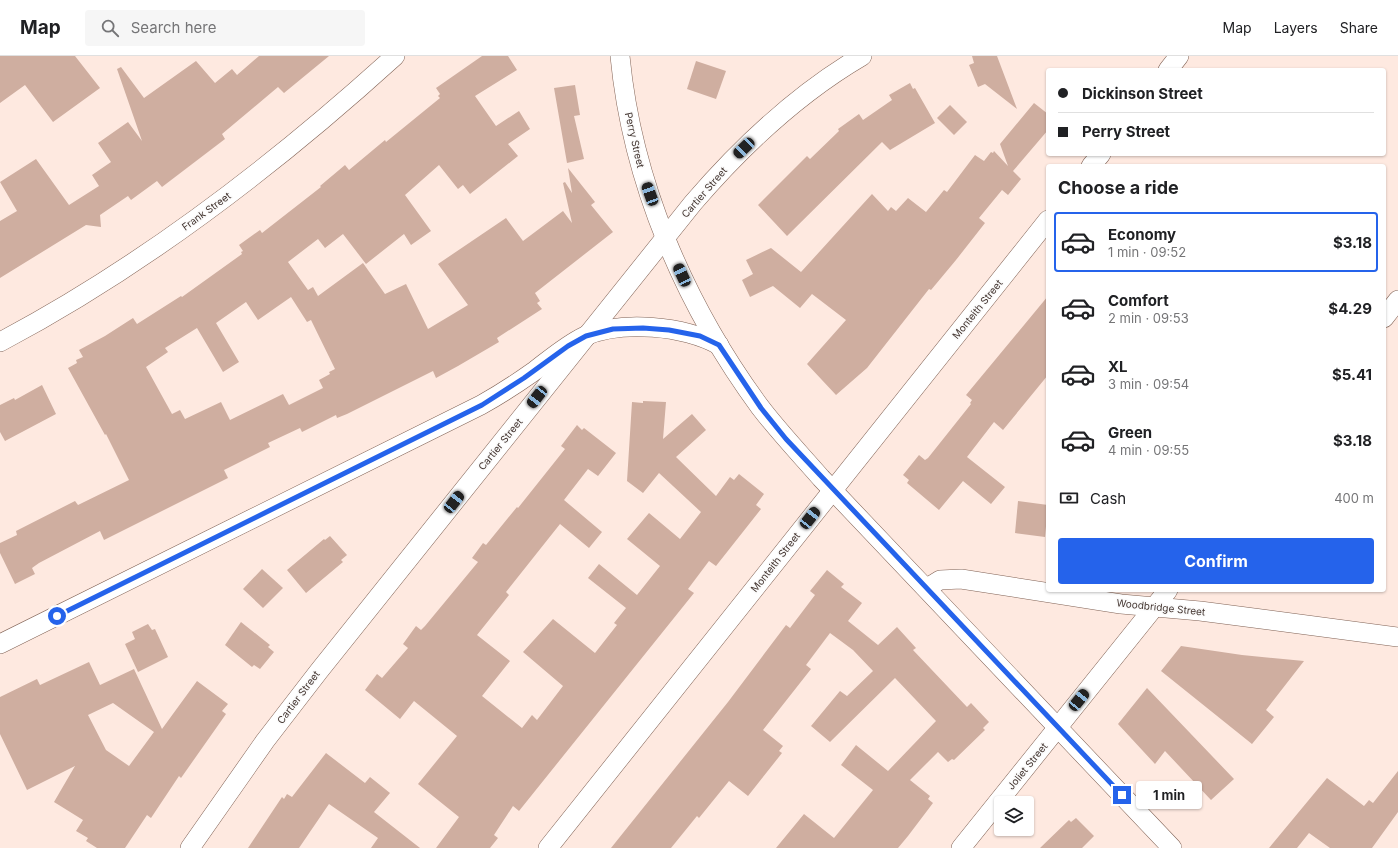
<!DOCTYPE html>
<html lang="en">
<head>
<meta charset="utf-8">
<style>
  :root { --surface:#fff; --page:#f6f6f6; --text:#202124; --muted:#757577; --line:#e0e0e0; --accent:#2563eb }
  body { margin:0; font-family:Inter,sans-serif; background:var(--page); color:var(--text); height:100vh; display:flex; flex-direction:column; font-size:15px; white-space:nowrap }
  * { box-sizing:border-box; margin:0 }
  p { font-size:13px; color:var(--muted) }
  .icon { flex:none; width:22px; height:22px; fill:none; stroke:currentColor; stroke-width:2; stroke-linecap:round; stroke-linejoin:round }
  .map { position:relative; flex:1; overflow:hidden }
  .panel { position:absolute; left:1046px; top:108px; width:340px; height:428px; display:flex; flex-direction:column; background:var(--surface); border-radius:4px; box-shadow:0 1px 3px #0004 }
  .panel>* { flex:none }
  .banner { position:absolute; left:1046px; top:12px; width:340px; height:88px; border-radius:4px; box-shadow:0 1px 3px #0004; display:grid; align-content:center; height:88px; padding:0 12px; background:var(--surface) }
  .tools { position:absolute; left:994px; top:740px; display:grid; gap:8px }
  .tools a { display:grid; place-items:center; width:40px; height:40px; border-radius:4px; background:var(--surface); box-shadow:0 1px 3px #0004; font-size:20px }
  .end { position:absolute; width:18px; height:18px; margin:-9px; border:5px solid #2563eb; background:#fff; box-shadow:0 0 0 2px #fff }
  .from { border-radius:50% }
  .bubble { position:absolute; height:28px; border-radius:4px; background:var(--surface); box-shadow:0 1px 3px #0004; font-size:13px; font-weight:700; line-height:28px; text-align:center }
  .car { position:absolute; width:12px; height:24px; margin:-12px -6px; border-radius:5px; box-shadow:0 0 3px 1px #0007; background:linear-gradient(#222 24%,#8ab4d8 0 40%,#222 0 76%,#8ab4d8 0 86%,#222 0) }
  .banner b { display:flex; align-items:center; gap:14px; height:38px; font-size:15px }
  .banner b+b { border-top:1px solid var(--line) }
  .banner i { width:10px; height:10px; background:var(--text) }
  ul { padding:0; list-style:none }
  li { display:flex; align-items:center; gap:12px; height:60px; margin:0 8px 6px; padding:0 4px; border:2px solid transparent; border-radius:4px }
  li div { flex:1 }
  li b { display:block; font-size:15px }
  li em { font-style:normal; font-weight:700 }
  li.on { border-color:var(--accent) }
  li>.icon { width:36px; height:36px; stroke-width:1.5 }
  h2 { padding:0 12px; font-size:18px; line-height:48px }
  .pay { display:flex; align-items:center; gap:10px; height:44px; padding:0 12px; font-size:15px }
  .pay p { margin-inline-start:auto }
  .cta { display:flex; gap:8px; margin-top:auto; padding:8px 12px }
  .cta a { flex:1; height:46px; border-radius:4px; background:var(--accent); color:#fff; font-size:16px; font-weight:700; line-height:46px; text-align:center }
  header { display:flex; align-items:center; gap:24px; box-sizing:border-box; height:56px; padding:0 20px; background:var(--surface); border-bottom:1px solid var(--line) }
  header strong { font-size:19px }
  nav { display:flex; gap:22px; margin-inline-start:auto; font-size:14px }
  .search { width:280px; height:36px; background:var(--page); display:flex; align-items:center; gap:10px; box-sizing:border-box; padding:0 14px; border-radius:4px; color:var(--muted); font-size:15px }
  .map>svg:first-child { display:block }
</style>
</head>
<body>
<header>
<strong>Map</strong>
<div class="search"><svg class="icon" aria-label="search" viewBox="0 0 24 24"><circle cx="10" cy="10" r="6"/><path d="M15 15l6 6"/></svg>Search here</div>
<nav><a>Map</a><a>Layers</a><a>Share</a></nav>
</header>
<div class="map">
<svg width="1398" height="792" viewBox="0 0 1398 792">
  <rect width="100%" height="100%" fill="#fee9e0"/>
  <g fill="#cfaea0" fill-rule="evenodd">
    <path d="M0,0h75l25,32 -47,34 -28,-37 -25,18z"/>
    <path d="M259,0h70l-45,37 -6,-6 -56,47 3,5 -63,48 -5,-6 -26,19 -3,-4 -28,19 1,12 -15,-2 -86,53v-57l17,-10 -17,-29 36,-23 33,46 30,-19 -7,-11 19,-13 -13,-19 30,-21 14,19 -25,-72 4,-2 23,31 52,-37 19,22 17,-14 5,6z"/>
    <path d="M482,0h26l9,14 -42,26 21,30 23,-15 11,18 -22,15 10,12 -48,38 -7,-9 -5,4 -19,-24 -34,30 26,36 -20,14 -7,-11 -38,30 -23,-30 -18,14 -7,-9 -30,23 20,28 5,-3 5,9 45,-33 22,31 21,-10 22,45 40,-24 -30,-41 68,-46 17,23 40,-30 9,12 -9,-40 2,-1 7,11 -4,-25 27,34 -4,3 22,27 -78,61 5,8 -3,2 5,6 -45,29 2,4 -41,24 -22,12 -3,-7 -86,43 -10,4 -1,-3 -34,17 -2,-4 -32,15 2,4 -46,23 4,8 -124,62 -4,-9 -61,32 -7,5 3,6 -20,10 -15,-31v-10l17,-8 -1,-4 59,-30 3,4 51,-25 -23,-46 -1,1 -37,-67 9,-5 -1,-3 7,-3 -4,-7 26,-14 28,-18 4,6 44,-28 1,1 60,-43 -1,-2 2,-1 -4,-6 21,-15 2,3 59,-46 -1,-1 25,-21 4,5 36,-30 1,2 54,-44 -2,-2 2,-2 -4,-6zM291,241l16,25 4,-2 24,49 -6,3 1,2 -11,6 4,8 -34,17 -6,-11 -53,26 -9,-18 -36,17 -5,-9 -8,4 -26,-47 22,-15 -3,-4 32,-20 26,44 16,-10 -23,-39 30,-21 12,18z"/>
    <path d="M972,0h25l20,53 -32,-25 -7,3 -9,-22 5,-2z"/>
    <path d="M696,5l30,10 -10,28 -29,-10z"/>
    <path d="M910,27l3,6 2,-1 20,35 -45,27 -8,-8 -95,94 -29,-31 49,-49 3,3 29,-28 -1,-2 21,-15 4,6 29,-20 -3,-5z"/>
    <path d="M575,29l5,30 -6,1 10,43 -17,4 -13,-75z"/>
    <path d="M1034,47l14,11v16l-35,41 8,8 -13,16 -6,-5 -23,28 6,5 -29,37 -25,30 -2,-1 -62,79 -31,27 -29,-31 39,-44 -34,-26 -12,14 -27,-22 -23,11 -8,-17 11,-6 -7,-14 25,-12 30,24 71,-78 16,17 3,-4 5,4 12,-13 18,14 18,-22 3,2 28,-37 9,6 7,-9 2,1 1,-2 14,15 -8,-22z"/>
    <path d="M950,49l17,17 -13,13 -17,-17z"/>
    <path d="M1048,240v79l-45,55 -9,-8 -27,35 38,30 -14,17 -28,-23 -24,29 -32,-27 2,-3 -6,-5 16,-20 6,5 3,-2 43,-54 -1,-1 2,-3 -6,-5z"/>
    <path d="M42,329l14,29 -51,27 -5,-9v-27l14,-7 1,2z"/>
    <path d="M643,345l23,1 -3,37 29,-25 14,16 -30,27 40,39 14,-19 4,3 5,-6 25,20 -8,11 5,4 -45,57 -7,-5 -21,28 6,4 -175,218 -6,-5 -19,29 4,3 -8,10h-54l23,-31 -41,-33 39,-48 -43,-35 -14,18 -35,-29 12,-16 5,4 26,-30 -5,-4 13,-18 5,4 4,-4 53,-64 -6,-4 11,-15 3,2 31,-38 1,1 47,-59 -4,-3 16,-21 5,5 2,-2 32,25 -18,23 -10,-7 -24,31 38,32 -13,16 -29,-24 -54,68 3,3 -32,40 33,26 -28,35 40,32 10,-13 5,5 26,-34 -40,-34 30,-33 42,34 22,-28 -3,-2 12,-15 -38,-30 11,-14 38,31 23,-29 -33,-27 22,-26 31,26 21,-27 -42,-39 -16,20 -16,-12 5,-79 11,1z"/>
    <path d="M1018,445l30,4 -3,32 -30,-4z"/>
    <path d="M330,480l17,19 -6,5 2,2 -37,31 -19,-23 37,-31 1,1z"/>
    <path d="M262,513l21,19 -20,20 -20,-19z"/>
    <path d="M827,514l17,14 -3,3 21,16 -14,18 30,24 19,-18 19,21 -3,2 54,57 4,-4 18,19 -6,6 2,2 -31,30 -2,-1 -4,3 -10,-10 -28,28 20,16 -2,3 5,4 -25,33 -10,12h-122l28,-34 30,24 39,-48 -32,-25 15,-20 32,26 48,-50 -41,-43 -65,64 -19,-16 29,-35 7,5 26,-25 -20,-21 -23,-17 -24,32 5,4 -48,61 20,16 -4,5 3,2 -34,43 -19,-15 -30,37 -2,-2 -26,32h-60l117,-146 58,-77 4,3 25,-33 -5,-4z"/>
    <path d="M241,566l29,23 -2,2 6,5 -14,17 -6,-4 -2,2 -27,-22z"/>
    <path d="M148,568l4,6 3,-1 13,28 -30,15 -13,-28 10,-5 -3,-7z"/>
    <path d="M1181,590l61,9 62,6 -38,49 8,7 -22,27 -91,-73z"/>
    <path d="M89,606l11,23 34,-16 28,60 35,-48 31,23 -6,7 4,3 -45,64 -2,-2 -28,42 -4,-3 -22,33h-28l-11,-7 2,-3 -12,-7 7,-11 -29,-18 21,-36 -48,24 -27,-56v-37l37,-18 3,6zM113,647l41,29 -25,34 -23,-16 -18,-35z"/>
    <path d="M1147,632l87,91 -23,21 -46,-49 -10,13 -37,-40z"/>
    <path d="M326,697l39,30 5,-6 20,16 -16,19 46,36h-49l7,-10 -49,-34 -30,44h-51l34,-51 2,2 3,-5 5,3z"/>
    <path d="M1398,715v41l-26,36h-42l-21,-15 -12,15h-28l58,-70 37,28 5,-6 4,3z"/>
    <path d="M1076,762l18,18 -12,12h-42l29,-28 2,2z"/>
  </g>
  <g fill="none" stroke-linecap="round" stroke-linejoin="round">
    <g stroke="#806255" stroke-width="20">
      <g id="street">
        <path d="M620,0c12,126 65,249 140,351 19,25 41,48 61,71l351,370"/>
        <path d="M1168,14l11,-14"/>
        <path d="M1091,110l10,-12"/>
        <path d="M1384,262l14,-18"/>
        <path d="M0,286c144,-76 275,-177 395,-286"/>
        <path d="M927,532l13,-8 21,-1 160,25 79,7 198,26"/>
        <path d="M0,588l481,-239c18,-10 35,-21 52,-33 16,-12 33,-27 52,-36 38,-16 98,-10 134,9"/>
        <path d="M190,792l75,-107 54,-70 374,-468c49,-57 104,-109 169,-147"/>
        <path d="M548,792l500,-628"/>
        <path d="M961,792l207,-258"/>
      </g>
    </g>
    <use href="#street" stroke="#fff" stroke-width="19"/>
  </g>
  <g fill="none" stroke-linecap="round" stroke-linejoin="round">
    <path stroke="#2563eb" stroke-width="5" d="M57,560l425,-211 42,-27 44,-32 18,-10 27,-7 30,-1 26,2 31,6 19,9 42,63 25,31 336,356"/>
  </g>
  <g text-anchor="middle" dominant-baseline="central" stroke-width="3" stroke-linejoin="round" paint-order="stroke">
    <g font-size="10" fill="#433530" stroke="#fbfbfb">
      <text transform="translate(635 84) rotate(77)">Perry Street</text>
      <text transform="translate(704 136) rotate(-49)">Cartier Street</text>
      <text transform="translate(206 155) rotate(-36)">Frank Street</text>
      <text transform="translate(977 253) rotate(-51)">Monteith Street</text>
      <text transform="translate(500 388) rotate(-51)">Cartier Street</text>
      <text transform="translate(775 506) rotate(-52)">Monteith Street</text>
      <text transform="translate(1161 551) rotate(6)">Woodbridge Street</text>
      <text transform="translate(298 641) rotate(-53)">Cartier Street</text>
      <text transform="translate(1027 710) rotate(-51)">Joliet Street</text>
    </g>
  </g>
</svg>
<div class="tools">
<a><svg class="icon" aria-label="layers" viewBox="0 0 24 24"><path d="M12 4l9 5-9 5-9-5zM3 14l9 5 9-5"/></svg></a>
</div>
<i class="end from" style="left:57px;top:560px"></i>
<i class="end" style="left:1122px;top:739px"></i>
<div class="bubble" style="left:1136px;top:725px;width:66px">1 min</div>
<i class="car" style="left:744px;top:92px;rotate:226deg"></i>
<i class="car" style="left:650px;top:138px;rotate:340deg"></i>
<i class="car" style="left:682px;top:219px;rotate:335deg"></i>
<i class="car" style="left:537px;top:341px;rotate:218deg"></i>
<i class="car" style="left:454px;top:446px;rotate:38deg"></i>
<i class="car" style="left:810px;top:462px;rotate:38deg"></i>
<i class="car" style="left:1079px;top:644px;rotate:39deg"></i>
<div class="banner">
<b><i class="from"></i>Dickinson Street</b>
<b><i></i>Perry Street</b>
</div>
<section class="panel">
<h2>Choose a ride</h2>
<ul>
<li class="on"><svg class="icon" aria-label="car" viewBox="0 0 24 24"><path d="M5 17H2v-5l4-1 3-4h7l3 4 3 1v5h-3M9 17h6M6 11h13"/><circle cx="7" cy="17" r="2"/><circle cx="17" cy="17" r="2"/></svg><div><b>Economy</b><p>1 min · 09:52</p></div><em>$3.18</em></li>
<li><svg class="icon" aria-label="car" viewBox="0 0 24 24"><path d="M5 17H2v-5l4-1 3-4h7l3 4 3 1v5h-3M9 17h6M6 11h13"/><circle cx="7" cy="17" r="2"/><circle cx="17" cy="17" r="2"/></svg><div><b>Comfort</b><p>2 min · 09:53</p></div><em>$4.29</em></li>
<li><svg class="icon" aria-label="car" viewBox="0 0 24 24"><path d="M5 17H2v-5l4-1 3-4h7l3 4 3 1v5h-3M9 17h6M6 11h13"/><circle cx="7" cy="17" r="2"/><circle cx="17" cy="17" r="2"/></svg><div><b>XL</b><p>3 min · 09:54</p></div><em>$5.41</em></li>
<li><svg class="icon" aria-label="car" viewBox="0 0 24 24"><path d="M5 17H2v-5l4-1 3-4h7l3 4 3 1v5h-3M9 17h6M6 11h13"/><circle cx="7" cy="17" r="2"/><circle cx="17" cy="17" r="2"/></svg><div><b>Green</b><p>4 min · 09:55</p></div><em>$3.18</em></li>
</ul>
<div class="pay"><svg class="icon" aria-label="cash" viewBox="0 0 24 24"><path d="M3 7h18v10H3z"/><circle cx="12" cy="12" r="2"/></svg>Cash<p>400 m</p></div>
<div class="cta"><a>Confirm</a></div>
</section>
</div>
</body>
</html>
